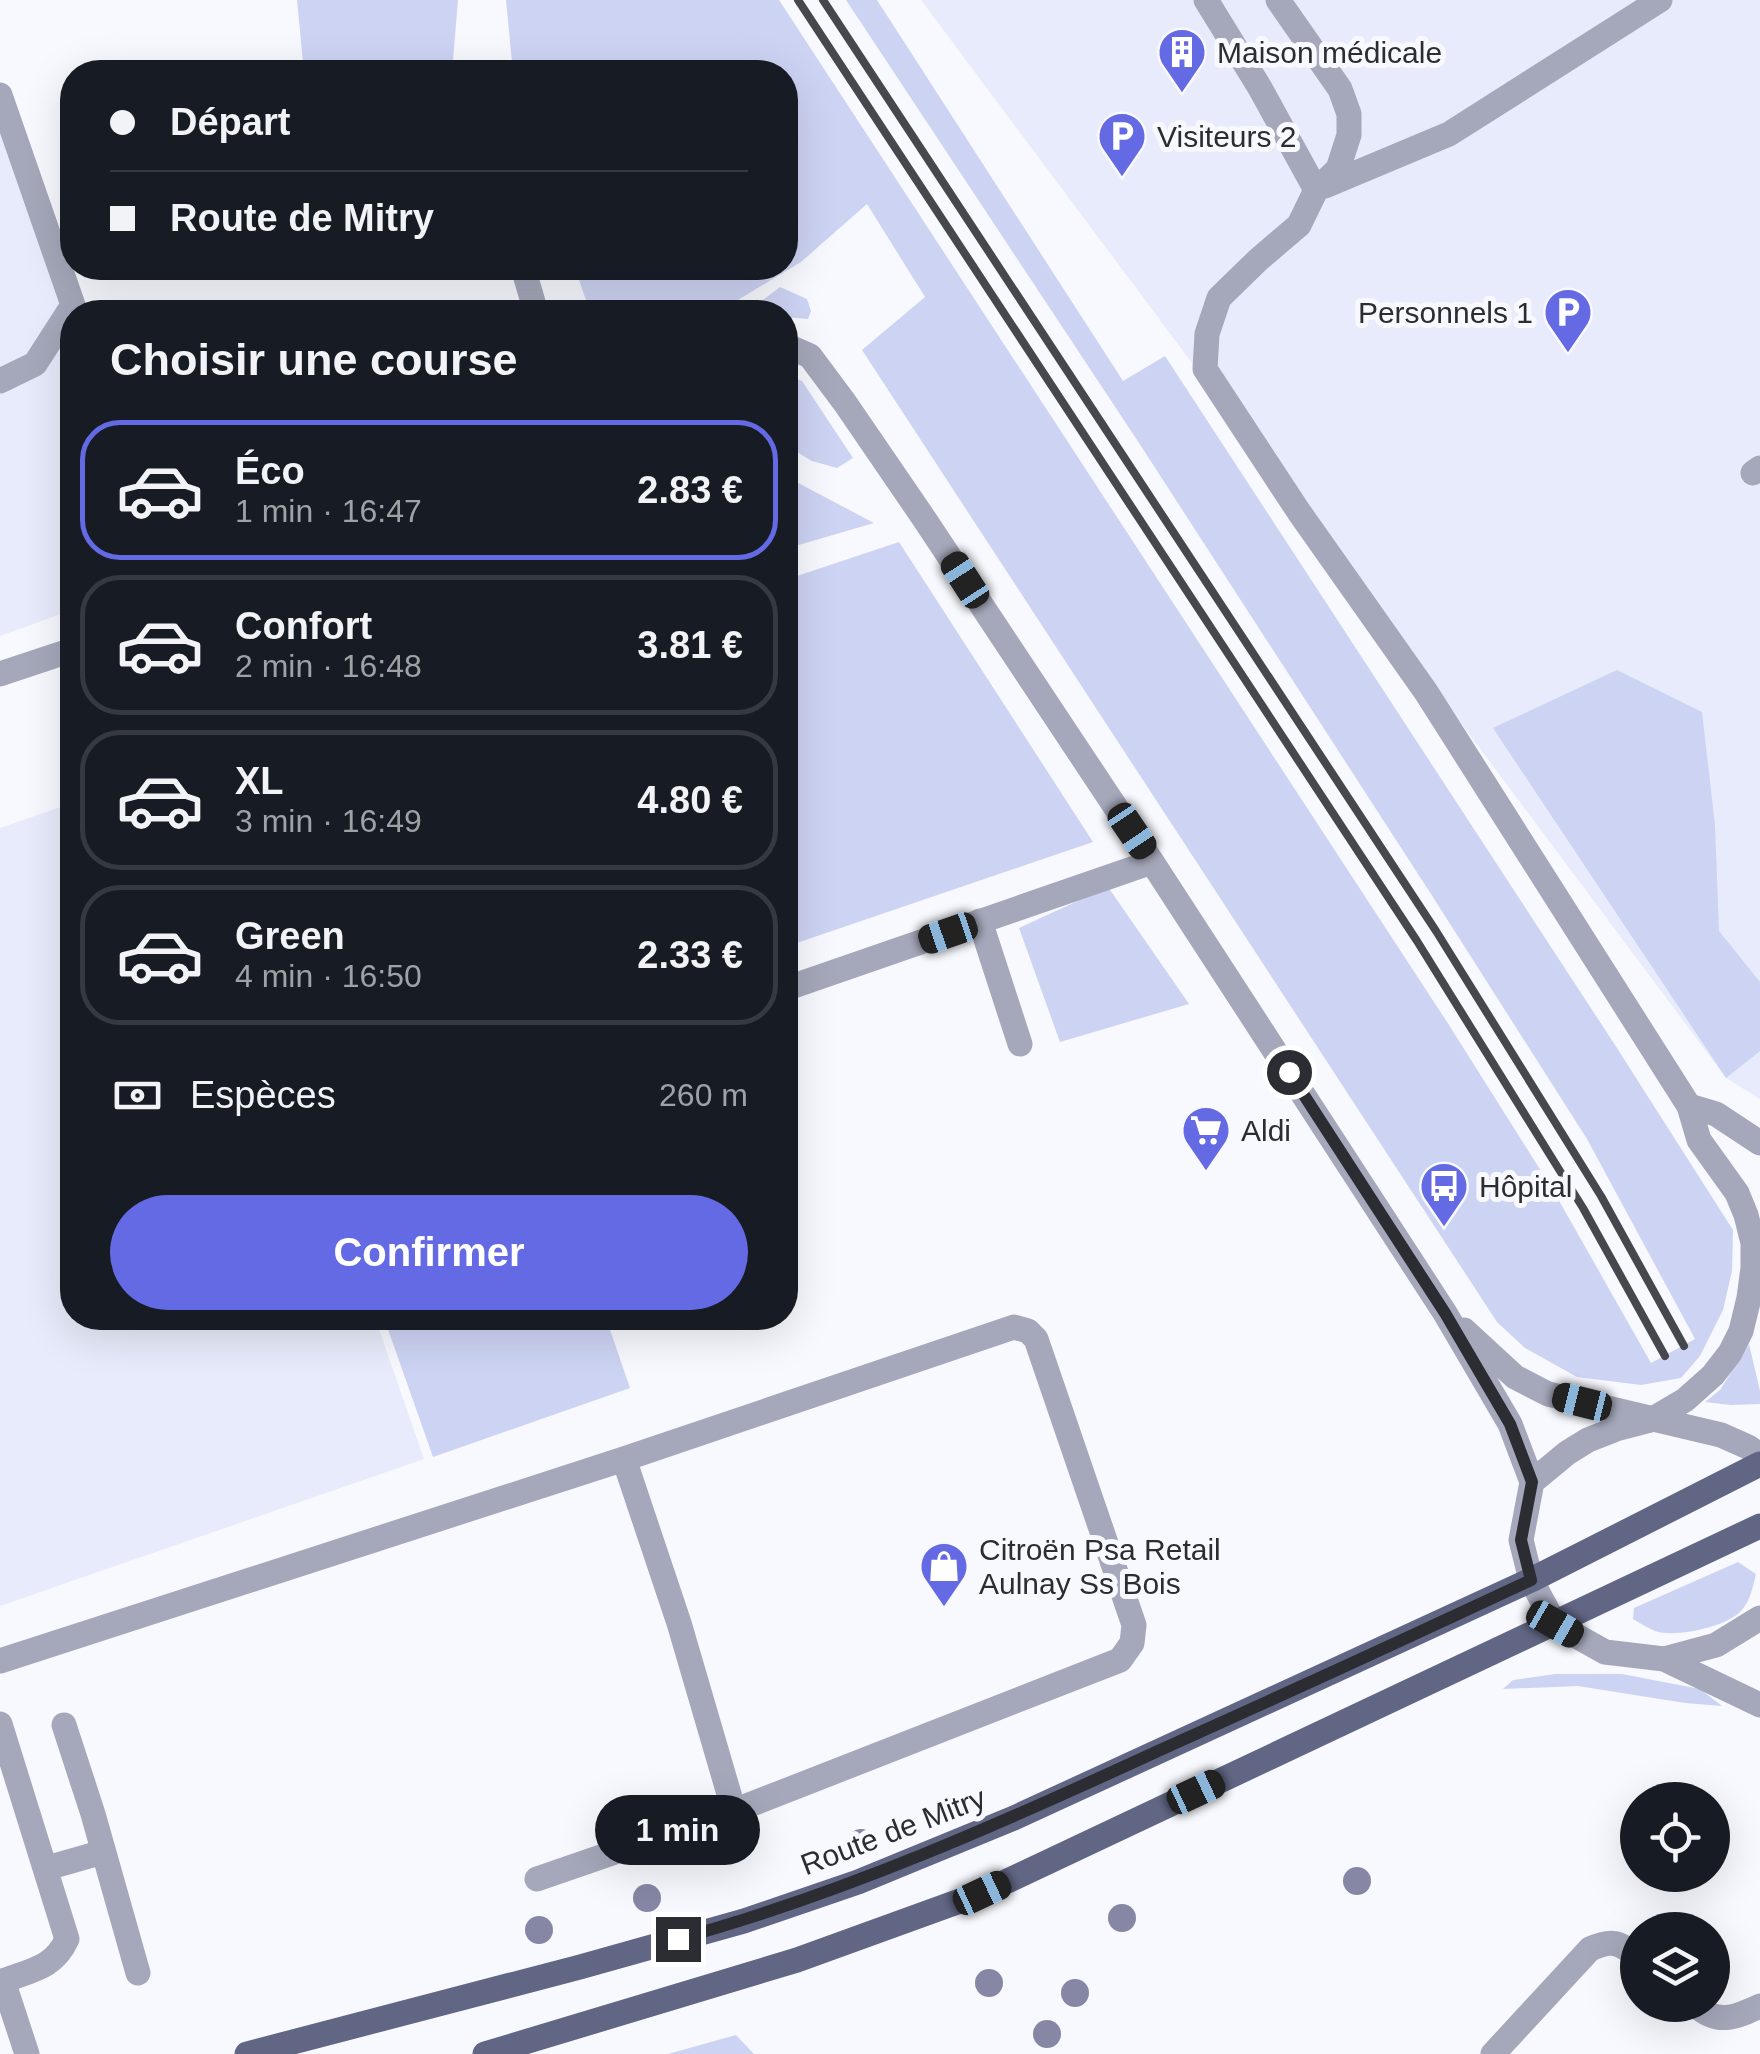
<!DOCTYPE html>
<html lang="fr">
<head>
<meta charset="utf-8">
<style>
  :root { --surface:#171b24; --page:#242831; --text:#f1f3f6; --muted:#9ea1a6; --line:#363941; --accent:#646ae3 }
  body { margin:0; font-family:Helvetica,sans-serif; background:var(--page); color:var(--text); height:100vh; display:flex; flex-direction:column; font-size:38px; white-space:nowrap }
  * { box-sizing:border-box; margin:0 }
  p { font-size:32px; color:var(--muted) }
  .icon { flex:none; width:55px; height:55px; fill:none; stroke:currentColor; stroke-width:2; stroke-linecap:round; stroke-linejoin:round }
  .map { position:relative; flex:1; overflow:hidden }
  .drawer { position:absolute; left:60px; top:300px; width:738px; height:1030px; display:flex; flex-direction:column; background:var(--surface); border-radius:40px; box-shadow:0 10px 40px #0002 }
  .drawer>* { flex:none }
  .top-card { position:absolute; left:60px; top:60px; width:738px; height:220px; border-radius:40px; box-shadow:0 10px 40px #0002; display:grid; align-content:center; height:220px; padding:0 50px; background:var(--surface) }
  .tools { position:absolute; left:1620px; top:1782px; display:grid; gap:20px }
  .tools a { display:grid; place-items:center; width:110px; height:110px; border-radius:50%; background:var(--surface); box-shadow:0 10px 40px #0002; font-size:50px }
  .end { position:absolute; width:45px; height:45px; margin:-22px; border:12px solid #2c2d32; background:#fff; box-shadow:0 0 0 5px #fff }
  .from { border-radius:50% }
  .bubble { position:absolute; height:70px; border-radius:35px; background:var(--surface); box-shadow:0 10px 40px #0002; font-size:32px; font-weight:700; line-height:70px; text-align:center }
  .car { position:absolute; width:30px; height:60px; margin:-30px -15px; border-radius:12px; box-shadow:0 0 8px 2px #0007; background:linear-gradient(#222 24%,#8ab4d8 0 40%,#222 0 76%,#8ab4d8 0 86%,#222 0) }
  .top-card b { display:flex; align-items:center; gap:35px; height:95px; font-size:38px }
  .top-card b+b { border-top:2px solid var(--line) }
  .top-card i { width:25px; height:25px; background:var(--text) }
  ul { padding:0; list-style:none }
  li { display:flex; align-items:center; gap:30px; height:140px; margin:0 20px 15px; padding:0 30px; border:5px solid var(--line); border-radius:40px }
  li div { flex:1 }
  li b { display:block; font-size:38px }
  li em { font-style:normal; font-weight:700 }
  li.on { border-color:var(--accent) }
  li>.icon { width:90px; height:90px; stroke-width:1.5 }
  h2 { padding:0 50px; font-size:45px; line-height:120px }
  .pay { display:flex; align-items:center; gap:25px; height:110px; padding:0 50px; font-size:38px }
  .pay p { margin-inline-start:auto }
  .button { display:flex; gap:20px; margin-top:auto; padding:20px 50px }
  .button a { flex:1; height:115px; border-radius:60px; background:var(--accent); color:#fff; font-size:40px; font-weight:700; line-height:115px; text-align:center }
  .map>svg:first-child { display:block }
</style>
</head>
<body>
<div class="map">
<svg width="1760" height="2054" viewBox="0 0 1760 2054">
  <rect width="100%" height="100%" fill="#f8f9fe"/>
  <g fill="#e8ebfb">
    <path d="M921,0h839v1099l-34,-21z"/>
    <path d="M0,87l72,225v298l-72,26z"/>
    <path d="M72,803v515h303l49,141 -424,147v-778z"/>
  </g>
  <g fill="#cdd3f3">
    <path d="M297,0h161l-6,72h-148z"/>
    <path d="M506,0h273l670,1025 104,165 98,173 44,-24 -108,-200 -156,-245 -292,-451 -293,-443h31l246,381 42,-25 450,689 118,185 -1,41 -9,39 -23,46 -19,22 -40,7 -64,-8 -52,-29 -28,-26 -635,-972 63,-53 -58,-93 -66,58 -83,50h-128l-15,-44h210v-196h-272z"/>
    <path d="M780,287l27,12 4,12 -3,8 -23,-2v-5h-38z"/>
    <path d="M785,374l17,7 51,77 -16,10 -25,-7 -27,-16z"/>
    <path d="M785,476l89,47 -89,26z"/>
    <path d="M899,542l194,300 -308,105v-367z"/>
    <path d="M1617,670l85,42 13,113 4,106 41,51v69l-34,27 -233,-350z"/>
    <path d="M1108,887l81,117 -129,38 -41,-114z"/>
    <path d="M384,1318h222l24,70 -197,69z"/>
    <path d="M1749,1344l11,47v13l-29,1 -26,-3 15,-12z"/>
    <path d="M1738,1562l18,12c-3,13 -6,28 -16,38 -15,15 -65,26 -85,19 -7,-3 -15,-8 -22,-12l1,-11z"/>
    <path d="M1555,1674h67l78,15 22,17 -37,-3 -107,-17 -75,3 10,-9z"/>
    <path d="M736,2035l18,19h-86z"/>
  </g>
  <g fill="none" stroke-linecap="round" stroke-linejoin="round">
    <g stroke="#a5a8ba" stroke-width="25">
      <path d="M1206,0l54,88 56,102"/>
      <path d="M1278,0l62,89 9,25v21l-11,34 -22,21 -17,35 -41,35 -39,38 -12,36 -2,35 94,143 127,180 263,414 10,34 38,53 9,22 7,28v25l-4,30 -8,33 -11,22 -17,22 -28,25 -34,20 -35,9 -28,11 -21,13 -35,29 -11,58 10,40 24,44 50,28 59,7 96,46"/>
      <path d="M0,95l73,210 -38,59 -35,17"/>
      <path d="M1325,186l124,-52 211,-134"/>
      <path d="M523,268l13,44"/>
      <path d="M785,345l25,11 35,47 78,114 229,345 293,451 65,111 22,58"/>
      <path d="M1753,473l7,-5"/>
      <path d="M0,674l72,-24"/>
      <path d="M980,921l40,123"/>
      <path d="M785,989l367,-127"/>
      <path d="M1689,1106l27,8 44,29"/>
      <path d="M1464,1330l51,47 33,17 173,41 27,12 12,8"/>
      <path d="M624,1459l55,164 55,188"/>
      <path d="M1664,1659l52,-14 44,-27"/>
      <path d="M0,1661l624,-202 390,-132 14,4 8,8 98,286 -2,18 -12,17 -386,151 -197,68"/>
      <path d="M0,1724l67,215c-13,29 -35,31 -64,42"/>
      <path d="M64,1725l29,89 45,159"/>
      <path d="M47,1868l56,-16"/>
      <path d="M0,1982l3,-1 24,73"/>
      <path d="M1695,2005c23,20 39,13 65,1"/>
      <path d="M1493,2054l97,-105c22,-10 29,-7 48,8"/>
    </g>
    <g stroke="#616684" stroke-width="25">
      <path d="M247,2054l333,-87 164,-46 114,-39 156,-64 517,-238 229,-116"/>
      <path d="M485,2054l312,-94 185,-67 778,-367"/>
    </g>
    <g stroke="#47484d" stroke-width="8">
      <path d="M798,0l619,941 166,267 82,148"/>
      <path d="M823,0l613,931 165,265 83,150"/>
    </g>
  </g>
  <g fill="#8587a5">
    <circle cx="861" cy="1843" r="14"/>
    <circle cx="1357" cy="1881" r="14"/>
    <circle cx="647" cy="1898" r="14"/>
    <circle cx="1122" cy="1918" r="14"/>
    <circle cx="539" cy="1930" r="14"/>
    <circle cx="989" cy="1983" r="14"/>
    <circle cx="1075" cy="1993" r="14"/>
    <circle cx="1047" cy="2034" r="14"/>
  </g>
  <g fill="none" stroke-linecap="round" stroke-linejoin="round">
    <path stroke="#2c2d32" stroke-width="12" d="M678,1939c167,-46 324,-116 480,-188 125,-56 249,-113 373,-171l-10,-40 11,-58 -22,-58 -65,-111 -156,-241"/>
  </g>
  <defs>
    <g id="building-pin" transform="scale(2.5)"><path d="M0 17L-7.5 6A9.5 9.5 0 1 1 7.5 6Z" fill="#646ae3" stroke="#f8f9fe"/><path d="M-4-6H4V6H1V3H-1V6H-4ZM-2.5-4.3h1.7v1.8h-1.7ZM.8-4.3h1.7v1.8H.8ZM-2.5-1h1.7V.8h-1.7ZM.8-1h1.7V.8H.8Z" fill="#fff"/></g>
    <g id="parking-pin" transform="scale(2.5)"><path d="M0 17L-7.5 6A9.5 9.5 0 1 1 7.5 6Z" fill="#646ae3" stroke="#f8f9fe"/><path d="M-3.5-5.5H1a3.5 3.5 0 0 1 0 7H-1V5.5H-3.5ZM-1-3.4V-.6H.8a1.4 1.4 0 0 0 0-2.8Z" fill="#fff"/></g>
    <g id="supermarket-pin" transform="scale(2.5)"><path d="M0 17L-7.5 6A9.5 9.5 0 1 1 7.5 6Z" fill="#646ae3" stroke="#f8f9fe"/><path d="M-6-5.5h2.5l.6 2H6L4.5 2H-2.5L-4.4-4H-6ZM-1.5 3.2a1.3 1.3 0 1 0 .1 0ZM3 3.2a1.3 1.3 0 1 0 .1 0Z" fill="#fff"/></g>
    <g id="bus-pin" transform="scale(2.5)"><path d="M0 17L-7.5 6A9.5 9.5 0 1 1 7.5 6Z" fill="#646ae3" stroke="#f8f9fe"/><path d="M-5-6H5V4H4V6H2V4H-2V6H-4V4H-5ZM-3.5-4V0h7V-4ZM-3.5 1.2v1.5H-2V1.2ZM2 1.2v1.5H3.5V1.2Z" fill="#fff"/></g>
    <g id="shop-pin" transform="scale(2.5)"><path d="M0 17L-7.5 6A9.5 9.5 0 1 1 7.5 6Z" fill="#646ae3" stroke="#f8f9fe"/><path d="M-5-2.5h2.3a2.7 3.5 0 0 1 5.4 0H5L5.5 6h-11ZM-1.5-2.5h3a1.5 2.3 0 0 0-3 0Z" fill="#fff"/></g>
  </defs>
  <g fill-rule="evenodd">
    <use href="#building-pin" x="1182" y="52"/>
    <use href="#parking-pin" x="1122" y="136"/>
    <use href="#parking-pin" x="1568" y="312"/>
    <use href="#supermarket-pin" x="1206" y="1130"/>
    <use href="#bus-pin" x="1444" y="1186"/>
    <use href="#shop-pin" x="944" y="1566"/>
  </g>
  <g text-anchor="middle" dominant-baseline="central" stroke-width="10" stroke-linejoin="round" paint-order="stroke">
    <g font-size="30" fill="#2c2d32" stroke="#f8f9fe" text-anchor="start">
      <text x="1217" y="52">Maison médicale</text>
      <text x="1157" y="136">Visiteurs 2</text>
      <text x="1533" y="312" text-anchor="end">Personnels 1</text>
      <text x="1241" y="1130">Aldi</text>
      <text x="1479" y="1186">Hôpital</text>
      <text x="979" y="1549">Citroën Psa Retail<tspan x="979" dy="34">Aulnay Ss Bois</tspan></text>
    </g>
    <g font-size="30" fill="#2c2d32" stroke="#f8f9fe">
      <text transform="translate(893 1831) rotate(-21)">Route de Mitry</text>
    </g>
  </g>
</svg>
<div class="tools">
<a><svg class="icon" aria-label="locate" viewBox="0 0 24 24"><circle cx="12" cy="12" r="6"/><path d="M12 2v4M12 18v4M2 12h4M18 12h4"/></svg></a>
<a><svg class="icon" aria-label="layers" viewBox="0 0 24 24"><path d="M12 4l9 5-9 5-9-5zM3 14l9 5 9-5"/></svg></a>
</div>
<i class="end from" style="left:1289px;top:1072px"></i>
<i class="end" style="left:678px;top:1939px"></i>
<div class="bubble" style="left:595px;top:1795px;width:165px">1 min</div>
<i class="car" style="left:965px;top:580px;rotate:327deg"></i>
<i class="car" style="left:1132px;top:831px;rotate:146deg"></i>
<i class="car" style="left:948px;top:933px;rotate:251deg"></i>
<i class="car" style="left:1582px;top:1402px;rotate:284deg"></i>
<i class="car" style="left:1555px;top:1624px;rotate:120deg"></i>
<i class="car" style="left:1196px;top:1792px;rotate:65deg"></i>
<i class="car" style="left:982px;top:1893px;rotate:65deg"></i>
<div class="top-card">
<b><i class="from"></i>Départ</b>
<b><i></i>Route de Mitry</b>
</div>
<section class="drawer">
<h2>Choisir une course</h2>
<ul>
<li class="on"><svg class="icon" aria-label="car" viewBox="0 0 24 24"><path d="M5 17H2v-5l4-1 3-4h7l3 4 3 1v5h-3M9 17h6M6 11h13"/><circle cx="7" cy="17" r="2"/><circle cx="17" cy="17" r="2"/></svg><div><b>Éco</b><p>1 min · 16:47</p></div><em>2.83 €</em></li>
<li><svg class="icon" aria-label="car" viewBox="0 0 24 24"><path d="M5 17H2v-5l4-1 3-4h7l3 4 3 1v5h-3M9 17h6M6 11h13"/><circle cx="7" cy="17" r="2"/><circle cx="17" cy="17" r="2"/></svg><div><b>Confort</b><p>2 min · 16:48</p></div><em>3.81 €</em></li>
<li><svg class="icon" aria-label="car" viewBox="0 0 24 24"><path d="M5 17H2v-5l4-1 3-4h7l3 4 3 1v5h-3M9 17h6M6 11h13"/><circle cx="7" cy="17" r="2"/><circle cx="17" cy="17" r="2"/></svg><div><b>XL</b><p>3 min · 16:49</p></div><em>4.80 €</em></li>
<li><svg class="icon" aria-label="car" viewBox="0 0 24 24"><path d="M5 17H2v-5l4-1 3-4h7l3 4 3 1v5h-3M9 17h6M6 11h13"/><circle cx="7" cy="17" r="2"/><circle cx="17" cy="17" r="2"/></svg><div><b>Green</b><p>4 min · 16:50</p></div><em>2.33 €</em></li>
</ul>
<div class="pay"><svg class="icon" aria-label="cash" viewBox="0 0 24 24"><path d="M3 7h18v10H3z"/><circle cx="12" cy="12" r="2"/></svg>Espèces<p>260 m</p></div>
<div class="button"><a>Confirmer</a></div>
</section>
</div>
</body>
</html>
